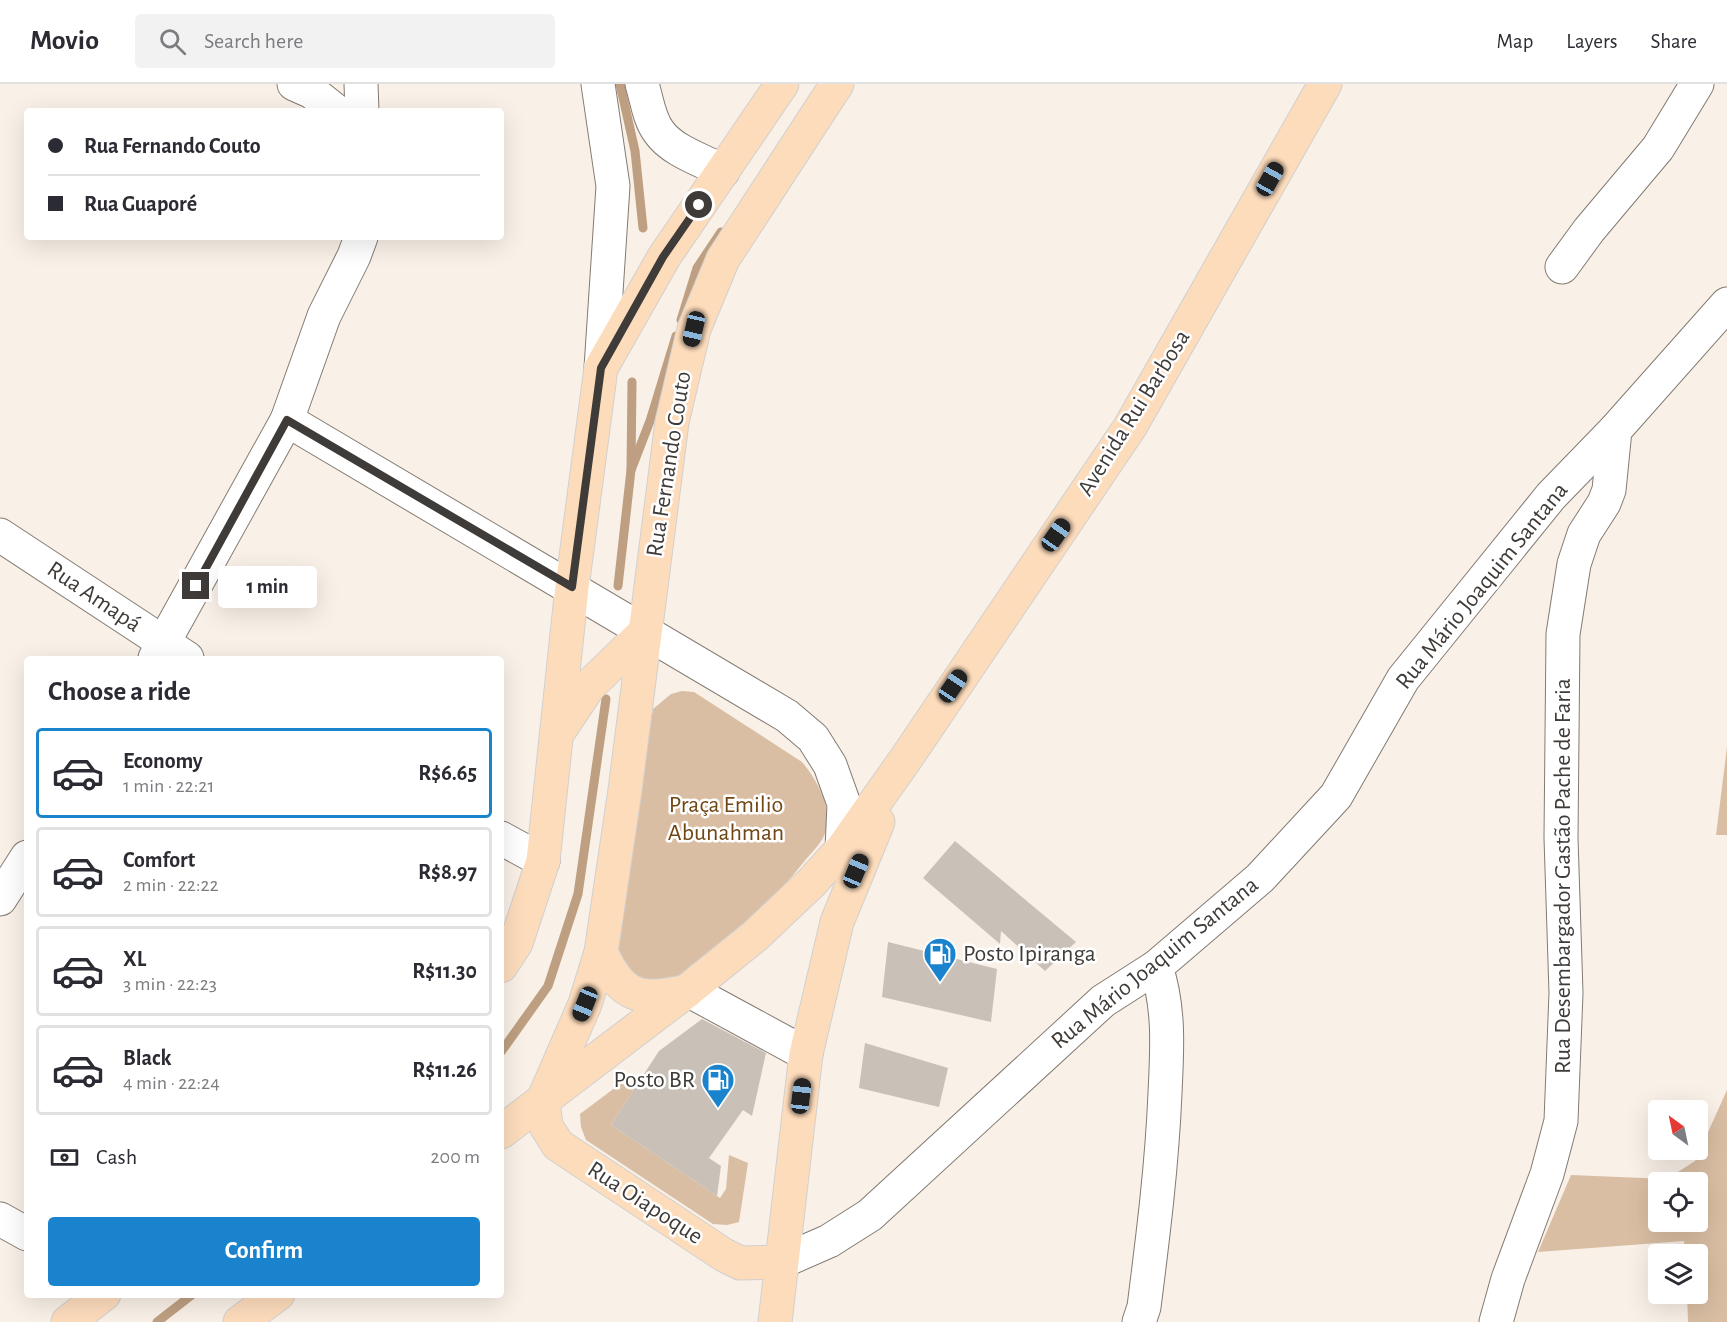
<!DOCTYPE html>
<html lang="en">
<head>
<meta charset="utf-8">
<style>
  :root { --surface:#fff; --page:#f2f2f3; --text:#2b2b33; --muted:#7c7c81; --line:#e1e1e2; --accent:#1a83ce }
  body { margin:0; font-family:"Alegreya Sans",sans-serif; background:var(--page); color:var(--text); height:100vh; display:flex; flex-direction:column; font-size:22px; white-space:nowrap }
  * { box-sizing:border-box; margin:0 }
  p { font-size:20px; color:var(--muted) }
  .icon { flex:none; width:33px; height:33px; fill:none; stroke:currentColor; stroke-width:2; stroke-linecap:round; stroke-linejoin:round }
  .map { position:relative; flex:1; overflow:hidden }
  .details { position:absolute; left:24px; top:572px; width:480px; height:642px; display:flex; flex-direction:column; background:var(--surface); border-radius:6px; box-shadow:0 6px 24px #0002 }
  .details>* { flex:none }
  .guide { position:absolute; left:24px; top:24px; width:480px; height:132px; border-radius:6px; box-shadow:0 6px 24px #0002; display:grid; align-content:center; height:132px; padding:0 24px; background:var(--surface) }
  .needle { width:39px; rotate:327deg }
  .tools { position:absolute; left:1648px; top:1016px; display:grid; gap:12px }
  .tools a { display:grid; place-items:center; width:60px; height:60px; border-radius:6px; background:var(--surface); box-shadow:0 6px 24px #0002; font-size:30px }
  .end { position:absolute; width:27px; height:27px; margin:-14px; border:8px solid #3f3b38; background:#fff; box-shadow:0 0 0 3px #fff }
  .from { border-radius:50% }
  .bubble { position:absolute; height:42px; border-radius:6px; background:var(--surface); box-shadow:0 6px 24px #0002; font-size:20px; font-weight:700; line-height:42px; text-align:center }
  .car { position:absolute; width:18px; height:36px; margin:-18px -9px; border-radius:8px; box-shadow:0 0 4px 2px #0007; background:linear-gradient(#222 24%,#8ab4d8 0 40%,#222 0 76%,#8ab4d8 0 86%,#222 0) }
  .guide b { display:flex; align-items:center; gap:21px; height:57px; font-size:22px }
  .guide b+b { border-top:2px solid var(--line) }
  .guide i { width:15px; height:15px; background:var(--text) }
  ul { padding:0; list-style:none }
  li { display:flex; align-items:center; gap:18px; height:90px; margin:0 12px 9px; padding:0 12px; border:3px solid var(--line); border-radius:6px }
  li div { flex:1 }
  li b { display:block; font-size:22px }
  li em { font-style:normal; font-weight:700 }
  li.active { border-color:var(--accent) }
  li>.icon { width:54px; height:54px; stroke-width:1.5 }
  h2 { padding:0 24px; font-size:27px; line-height:72px }
  .pay { display:flex; align-items:center; gap:15px; height:66px; padding:0 24px; font-size:22px }
  .pay p { margin-inline-start:auto }
  .cta { display:flex; gap:12px; margin-top:auto; padding:12px 24px }
  .cta a { flex:1; height:69px; border-radius:6px; background:var(--accent); color:#fff; font-size:24px; font-weight:700; line-height:69px; text-align:center }
  header { display:flex; align-items:center; gap:36px; box-sizing:border-box; height:84px; padding:0 30px; background:var(--surface); border-bottom:2px solid var(--line) }
  header strong { font-size:28px }
  nav { display:flex; gap:33px; margin-inline-start:auto; font-size:21px }
  .search { width:420px; height:54px; background:var(--page); display:flex; align-items:center; gap:15px; box-sizing:border-box; padding:0 21px; border-radius:6px; color:var(--muted); font-size:22px }
  .map>svg:first-child { display:block }
</style>
</head>
<body>
<header>
<strong>Movio</strong>
<div class="search"><svg class="icon" aria-label="search" viewBox="0 0 24 24"><circle cx="10" cy="10" r="6"/><path d="M15 15l6 6"/></svg>Search here</div>
<nav><a>Map</a><a>Layers</a><a>Share</a></nav>
</header>
<div class="map">
<svg width="1727" height="1238" viewBox="0 0 1727 1238">
  <rect width="100%" height="100%" fill="#f9f0e7"/>
  <g fill="#d9bea3" fill-rule="evenodd">
    <path d="M682,607l12,1 108,70c16,19 34,51 21,76 -5,9 -14,17 -20,25 -37,47 -86,83 -132,121l-38,-3 -16,-34 36,-238 18,-15z"/>
    <path d="M1727,663v88h-11z"/>
    <path d="M620,1000l17,1 -26,40 109,73 6,-9 3,-34 19,8 -9,59 -12,3 -14,-1 -127,-84 -5,-13 -1,-13z"/>
    <path d="M1727,1006v232h-39l-1,-29h11v-39h-13l-1,-13 -146,11 33,-77 96,4 28,-18zM1659,1098h39v39h-39z"/>
  </g>
  <g fill="none" stroke-linecap="round" stroke-linejoin="round">
    <g stroke="#be9f81" stroke-width="9">
      <path d="M620,0l15,67 8,77"/>
      <path d="M681,236l16,-52 24,-36"/>
      <path d="M631,386l19,-49 26,-85"/>
      <path d="M618,502l13,-116 1,-88"/>
      <path d="M501,968l47,-66 30,-92 28,-195"/>
      <path d="M157,1238l36,-28"/>
    </g>
  </g>
  <g fill="#c9c0b8">
    <path d="M955,757l121,101 -31,29 -44,-40 -1,13 -77,-66z"/>
    <path d="M888,858l109,27 -6,53 -109,-25z"/>
    <path d="M702,935l64,34 -14,63 -9,-6 -34,48 12,8 -4,30 -106,-71 48,-74z"/>
    <path d="M865,959l83,25 -9,39 -80,-19z"/>
  </g>
  <g fill="none" stroke-linecap="round" stroke-linejoin="round">
    <g stroke="#837b73" stroke-width="35">
      <g id="minor">
        <path d="M294,0l18,8 24,19"/>
        <path d="M361,0l1,27"/>
        <path d="M598,0l15,102 -12,182"/>
        <path d="M642,0c5,16 7,35 17,48 13,19 45,29 64,39"/>
        <path d="M1562,183l27,-37 69,-82 39,-64"/>
        <path d="M287,336l500,296 26,22 17,27 14,39 -2,45"/>
        <path d="M0,451l187,123"/>
        <path d="M155,574l132,-238 37,-104 30,-60 7,-19"/>
        <path d="M501,754l42,23"/>
        <path d="M0,815l27,-42"/>
        <path d="M688,906l118,64"/>
        <path d="M0,1135l27,15"/>
        <path d="M781,1178l48,-21 41,-26 233,-214 53,-34 104,-89 76,-82 67,-117 148,-183 64,-66 112,-126"/>
        <path d="M1139,1238l5,-15c9,-71 18,-142 21,-214 2,-42 5,-85 -9,-126"/>
        <path d="M1496,1238l12,-43 39,-105 14,-53 5,-128 -5,-155 2,-204 11,-70 10,-30 20,-31 5,-13 6,-60"/>
      </g>
    </g>
    <g stroke="#d1d0cf" stroke-width="35">
      <g id="major">
        <path d="M561,644l28,-42 55,-53"/>
        <path d="M601,868c21,46 39,50 86,39"/>
        <path d="M501,882l15,-23 27,-82 29,-274 29,-219 63,-111 118,-173"/>
        <path d="M544,1014l41,-94 16,-52 24,-162 47,-368 22,-93 29,-70 114,-175"/>
        <path d="M543,1017l3,25 12,19 166,110 16,8 41,-1"/>
        <path d="M501,1048l187,-142 67,-54 56,-53 31,-34 63,-89 225,-333 195,-343"/>
        <path d="M68,1238l36,-28"/>
        <path d="M240,1238l38,-28"/>
        <path d="M775,1238l31,-268 31,-132 41,-100"/>
      </g>
    </g>
    <use href="#minor" stroke="#fff" stroke-width="33"/>
    <use href="#major" stroke="#fddcbc" stroke-width="33"/>
  </g>
  <g fill="none" stroke-linecap="round" stroke-linejoin="round">
    <path stroke="#3f3b38" stroke-width="8" d="M196,502l91,-166 285,167 29,-219 62,-111 36,-52"/>
  </g>
  <defs>
    <g id="fuel-pin" transform="scale(1.725)"><path d="M0 17L-7.5 6A9.5 9.5 0 1 1 7.5 6Z" fill="#1a83ce" stroke="#fff"/><path d="M-5.5-6h7V0h2V4h1.3V-2.5L3-4.5l.8-.8L6-3V5H2.5V1h-1V6h-7ZM-4.2-4.7v3.2H.2V-4.7Z" fill="#fff"/></g>
  </defs>
  <g fill-rule="evenodd">
    <use href="#fuel-pin" x="940" y="870"/>
    <use href="#fuel-pin" x="718" y="996"/>
  </g>
  <g text-anchor="middle" dominant-baseline="central" stroke-width="5" stroke-linejoin="round" paint-order="stroke">
    <g font-size="24" fill="#3f3b38" stroke="#fff">
      <text transform="translate(1134 329) rotate(-58)">Avenida Rui Barbosa</text>
      <text transform="translate(669 380) rotate(-81)">Rua Fernando Couto</text>
      <text transform="translate(1482 502) rotate(-51)">Rua Mário Joaquim Santana</text>
      <text transform="translate(94 513) rotate(34)">Rua Amapá</text>
      <text transform="translate(1563 792) rotate(-90)">Rua Desembargador Gastão Pache de Faria</text>
      <text transform="translate(1155 879) rotate(-39)">Rua Mário Joaquim Santana</text>
      <text transform="translate(645 1119) rotate(33)">Rua Oiapoque</text>
    </g>
    <g font-size="24" fill="#704614" stroke="#fff">
      <text x="726" y="721">Praça Emilio<tspan x="726" dy="28">Abunahman</tspan></text>
    </g>
    <g font-size="24" fill="#3f3b38" stroke="#fff" text-anchor="start">
      <text x="963" y="870">Posto Ipiranga</text>
      <text x="695" y="996" text-anchor="end">Posto BR</text>
    </g>
  </g>
</svg>
<div class="tools">
<a><svg class="needle" viewBox="-14 -14 28 28"><path d="M0-13l5 13h-10z" fill="#e53935"/><path d="M0 13l5-13h-10z" fill="#7c7c81"/></svg></a>
<a><svg class="icon" aria-label="locate" viewBox="0 0 24 24"><circle cx="12" cy="12" r="6"/><path d="M12 2v4M12 18v4M2 12h4M18 12h4"/></svg></a>
<a><svg class="icon" aria-label="layers" viewBox="0 0 24 24"><path d="M12 4l9 5-9 5-9-5zM3 14l9 5 9-5"/></svg></a>
</div>
<i class="end from" style="left:699px;top:121px"></i>
<i class="end" style="left:196px;top:502px"></i>
<div class="bubble" style="left:218px;top:482px;width:99px">1 min</div>
<i class="car" style="left:1270px;top:95px;rotate:29deg"></i>
<i class="car" style="left:694px;top:245px;rotate:193deg"></i>
<i class="car" style="left:1056px;top:451px;rotate:35deg"></i>
<i class="car" style="left:953px;top:602px;rotate:34deg"></i>
<i class="car" style="left:856px;top:787px;rotate:23deg"></i>
<i class="car" style="left:585px;top:920px;rotate:202deg"></i>
<i class="car" style="left:801px;top:1012px;rotate:7deg"></i>
<div class="guide">
<b><i class="from"></i>Rua Fernando Couto</b>
<b><i></i>Rua Guaporé</b>
</div>
<section class="details">
<h2>Choose a ride</h2>
<ul>
<li class="active"><svg class="icon" aria-label="car" viewBox="0 0 24 24"><path d="M5 17H2v-5l4-1 3-4h7l3 4 3 1v5h-3M9 17h6M6 11h13"/><circle cx="7" cy="17" r="2"/><circle cx="17" cy="17" r="2"/></svg><div><b>Economy</b><p>1 min · 22:21</p></div><em>R$6.65</em></li>
<li><svg class="icon" aria-label="car" viewBox="0 0 24 24"><path d="M5 17H2v-5l4-1 3-4h7l3 4 3 1v5h-3M9 17h6M6 11h13"/><circle cx="7" cy="17" r="2"/><circle cx="17" cy="17" r="2"/></svg><div><b>Comfort</b><p>2 min · 22:22</p></div><em>R$8.97</em></li>
<li><svg class="icon" aria-label="car" viewBox="0 0 24 24"><path d="M5 17H2v-5l4-1 3-4h7l3 4 3 1v5h-3M9 17h6M6 11h13"/><circle cx="7" cy="17" r="2"/><circle cx="17" cy="17" r="2"/></svg><div><b>XL</b><p>3 min · 22:23</p></div><em>R$11.30</em></li>
<li><svg class="icon" aria-label="car" viewBox="0 0 24 24"><path d="M5 17H2v-5l4-1 3-4h7l3 4 3 1v5h-3M9 17h6M6 11h13"/><circle cx="7" cy="17" r="2"/><circle cx="17" cy="17" r="2"/></svg><div><b>Black</b><p>4 min · 22:24</p></div><em>R$11.26</em></li>
</ul>
<div class="pay"><svg class="icon" aria-label="cash" viewBox="0 0 24 24"><path d="M3 7h18v10H3z"/><circle cx="12" cy="12" r="2"/></svg>Cash<p>200 m</p></div>
<div class="cta"><a>Confirm</a></div>
</section>
</div>
</body>
</html>
